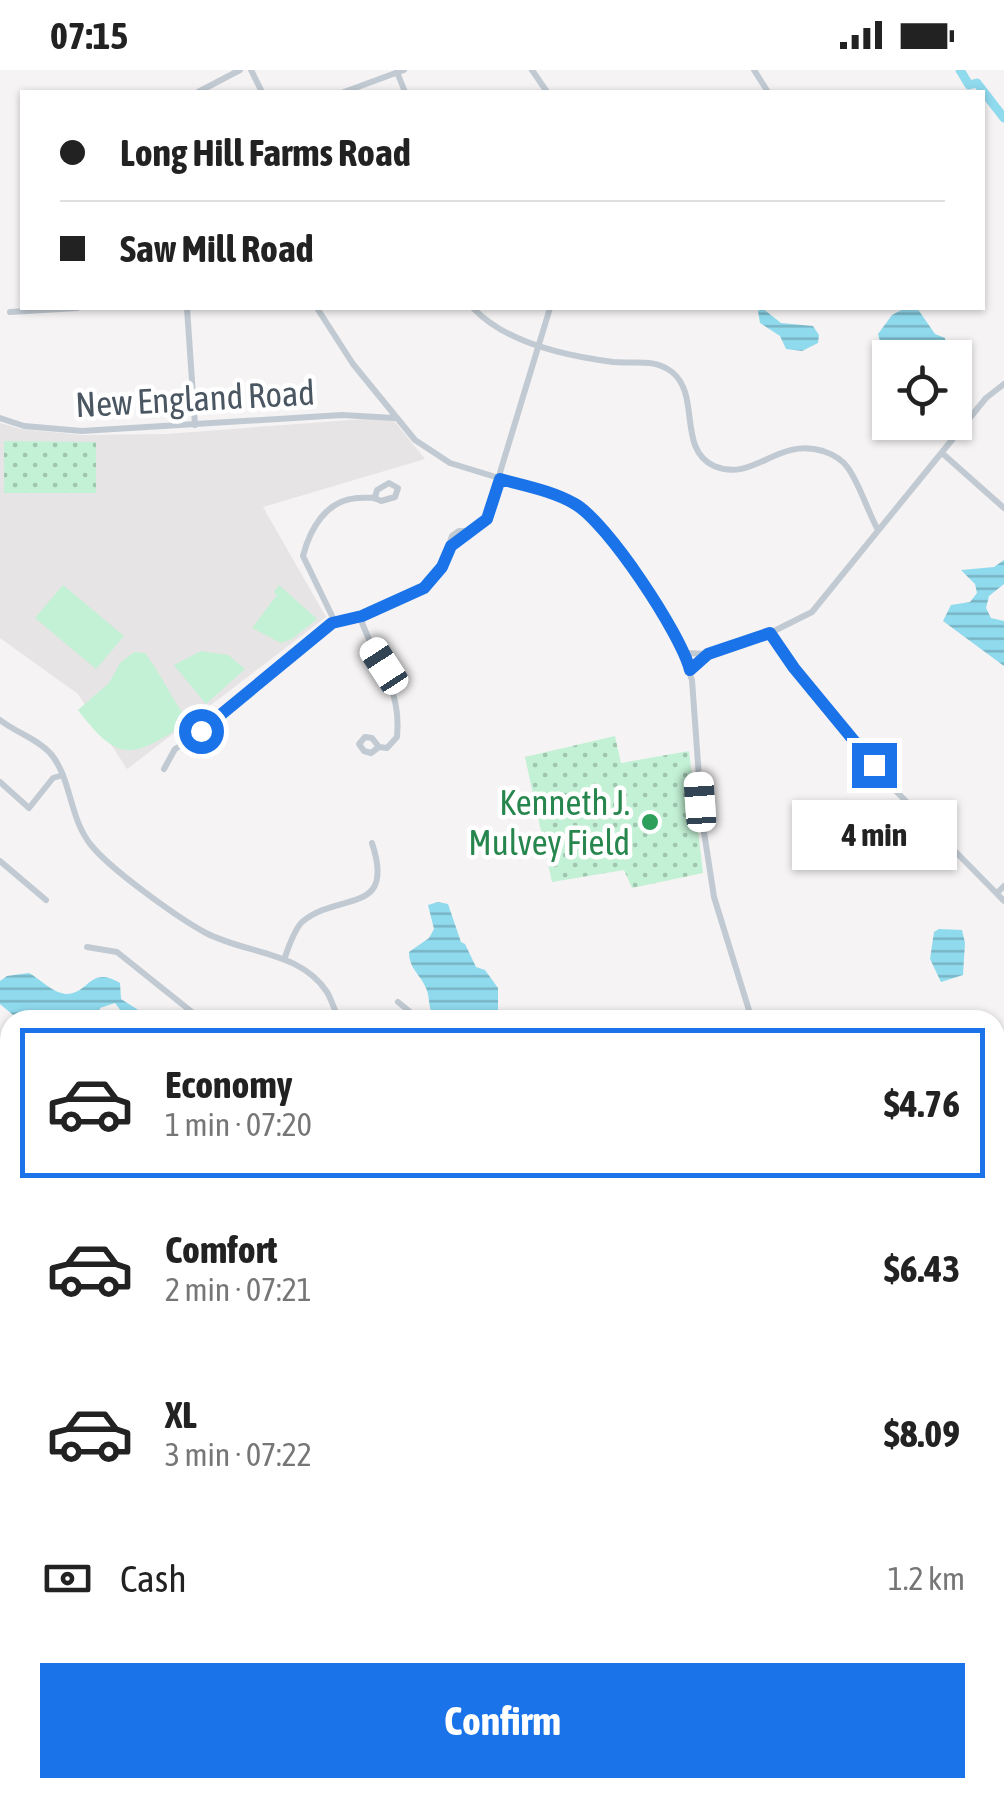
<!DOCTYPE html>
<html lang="en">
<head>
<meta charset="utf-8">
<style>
  :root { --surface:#fff; --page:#f2f2f2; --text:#222; --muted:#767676; --line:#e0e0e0; --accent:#1a73e8 }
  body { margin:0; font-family:"Asap Condensed",sans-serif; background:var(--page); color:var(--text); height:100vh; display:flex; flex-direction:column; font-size:38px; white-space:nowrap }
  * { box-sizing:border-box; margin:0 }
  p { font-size:32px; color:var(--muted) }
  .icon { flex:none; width:55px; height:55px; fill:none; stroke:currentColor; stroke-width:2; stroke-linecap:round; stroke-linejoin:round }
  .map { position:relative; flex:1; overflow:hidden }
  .side { position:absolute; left:0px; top:940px; width:1005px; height:788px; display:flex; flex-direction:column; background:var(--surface); border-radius:30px 30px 0 0; box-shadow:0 2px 8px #0004 }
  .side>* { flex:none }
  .top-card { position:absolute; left:20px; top:20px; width:965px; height:220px; border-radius:0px; box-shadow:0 2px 8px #0004; display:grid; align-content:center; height:220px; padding:0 40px; background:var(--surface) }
  .controls { position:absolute; left:872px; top:270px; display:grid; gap:20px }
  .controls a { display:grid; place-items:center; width:100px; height:100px; border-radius:0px; background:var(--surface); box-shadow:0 2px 8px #0004; font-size:50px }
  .end { position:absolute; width:45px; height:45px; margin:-22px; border:12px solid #1a73e8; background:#fff; box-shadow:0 0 0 5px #fff }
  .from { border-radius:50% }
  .bubble { position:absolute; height:70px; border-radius:0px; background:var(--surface); box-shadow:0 2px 8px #0004; font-size:32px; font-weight:700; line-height:70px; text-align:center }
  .car { position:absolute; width:30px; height:60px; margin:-30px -15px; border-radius:12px; box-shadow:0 0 8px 2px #0007; background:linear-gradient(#fff 24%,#345 0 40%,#fff 0 76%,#345 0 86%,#fff 0) }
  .top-card b { display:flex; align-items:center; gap:35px; height:95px; font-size:38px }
  .top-card b+b { border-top:2px solid var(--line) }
  .top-card i { width:25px; height:25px; background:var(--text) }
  ul { padding:18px 0 0; list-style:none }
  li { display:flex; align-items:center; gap:30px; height:150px; margin:0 20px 15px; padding:0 20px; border:5px solid transparent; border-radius:0px }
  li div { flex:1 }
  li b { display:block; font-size:38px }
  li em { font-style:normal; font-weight:700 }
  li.selected { border-color:var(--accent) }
  li>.icon { width:90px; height:90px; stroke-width:1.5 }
  .pay { display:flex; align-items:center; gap:25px; height:110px; padding:0 40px; font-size:38px }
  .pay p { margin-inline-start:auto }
  .action { display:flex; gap:20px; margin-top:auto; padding:20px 40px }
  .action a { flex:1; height:115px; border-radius:0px; background:var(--accent); color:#fff; font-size:40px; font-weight:700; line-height:115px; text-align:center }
  .status { display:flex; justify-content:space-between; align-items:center; height:70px; padding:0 50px; background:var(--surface); direction:ltr }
  .status svg { height:28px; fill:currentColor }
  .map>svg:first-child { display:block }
</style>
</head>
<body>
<div class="status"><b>07:15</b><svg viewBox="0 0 49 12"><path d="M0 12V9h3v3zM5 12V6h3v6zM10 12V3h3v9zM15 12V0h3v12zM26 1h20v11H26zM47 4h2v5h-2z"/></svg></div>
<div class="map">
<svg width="1004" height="1727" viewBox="0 0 1004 1727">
  <defs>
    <pattern id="park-dots" width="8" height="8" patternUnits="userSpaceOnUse" patternTransform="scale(2.5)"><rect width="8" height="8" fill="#c3f1d5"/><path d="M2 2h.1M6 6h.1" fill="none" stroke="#a0c6b0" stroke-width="1.8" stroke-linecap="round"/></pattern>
    <pattern id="water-rules" width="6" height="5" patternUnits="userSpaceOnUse" patternTransform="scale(2.5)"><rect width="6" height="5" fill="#90daee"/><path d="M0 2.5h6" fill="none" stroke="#78b4c4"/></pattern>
  </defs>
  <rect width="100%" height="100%" fill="#f5f3f3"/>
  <path fill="#e6e4e5" d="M391,347l34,42 -162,48 63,110 -199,152 -49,-75 -78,-56v-215l21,6 61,6 84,-1z"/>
  <g fill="#c3f1d5">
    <path d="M63,515l61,51 -28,33 -61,-51z"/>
    <path d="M279,515l38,34 -25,20 -11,4 -29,-15 25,-33 -3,-3z"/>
    <path d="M201,581l27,4 17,14 -39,35 -32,-39z"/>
    <path d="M134,582l11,1c17,22 27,47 44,69 -55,34 -68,45 -111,-12l31,-27 11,-20z"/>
  </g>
  <g fill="url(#park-dots)">
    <path d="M4,371l92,1v51h-92z"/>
    <path d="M615,666l6,27 68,-12 14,122 -71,15 -8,-18 -72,12 -27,-125z"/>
  </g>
  <g fill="url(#water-rules)">
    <path d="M762,238l19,15 32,3 6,9 -1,8 -16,8 -16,-2 -6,-13 -20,-13 -2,-12z"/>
    <path d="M905,238h12l18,26 10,4 1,6 -7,13 -49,1v20l-12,-44 14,-19z"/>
    <path d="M1004,490v24l-15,12 -3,12 5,10 13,3v45l-61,-45 8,-16 19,-3 7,-9 -2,-9 -14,-14 33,-3z"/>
    <path d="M438,832l10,2 13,38 4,2 11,23 9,3 13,18v23l5,9h-67c-9,-11 -5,-20 -10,-32 -5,-13 -17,-19 -17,-36l20,-14 5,-9 -6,-24z"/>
    <path d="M939,859l23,1 3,13 -2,32 -22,7 -11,-23 4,-27z"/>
    <path d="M29,903c11,6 24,20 37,21 24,0 23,-29 54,-11l1,16 33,21h-33v-9l-6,-8 -15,5 -2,12h-79l-19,-16v-23l7,-5z"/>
  </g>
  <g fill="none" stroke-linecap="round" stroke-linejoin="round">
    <path stroke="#90daee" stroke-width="9" d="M960,0l9,15 8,-2 27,35"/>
    <g stroke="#c1cad2" stroke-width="6">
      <path d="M251,0l11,22"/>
      <path d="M532,0l15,22"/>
      <path d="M754,0l14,22"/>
      <path d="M397,2l8,20"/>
      <path d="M198,22l42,-22"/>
      <path d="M344,22l60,-22"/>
      <path d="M187,238l8,117"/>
      <path d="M317,238l36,56 62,76 35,23 101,31 36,18 26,27 63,96 16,45 10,139 12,78 38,123"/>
      <path d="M473,238c33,35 92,48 140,54 21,2 41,-4 59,10 29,23 5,77 42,94 40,17 62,-29 109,-15 9,3 19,8 25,17 12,17 19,42 30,62"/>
      <path d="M10,242l67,-4"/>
      <path d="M0,348l24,8 58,5 260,-16 52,3"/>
      <path d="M942,383l62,55"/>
      <path d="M498,409l52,-171"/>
      <path d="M452,475l35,-26 13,-40"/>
      <path d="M360,547c15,45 42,69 37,120l-10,11 -8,-1 -7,-9 -7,-1 -6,7 5,7 7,2 8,-6"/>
      <path d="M335,552l-32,-66c7,-27 23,-56 54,-58 10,0 15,-2 24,3l14,-4 3,-9 -9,-5 -12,7 -2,7"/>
      <path d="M770,563l24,35 99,120 111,113"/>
      <path d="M685,583l23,1 62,-21 42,-21 174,-214 18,-14"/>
      <path d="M690,600l18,-16"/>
      <path d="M0,650c15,12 38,19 51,34 21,26 18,64 40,91 19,24 87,73 115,88 40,21 94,18 121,59 5,9 8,19 12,28"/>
      <path d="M164,699l11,-20 19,-11 26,-25 112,-90 44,-12 48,-23 18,-21 10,-31 7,-5h9"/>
      <path d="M0,712l29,26 24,-30 10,-3"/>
      <path d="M0,791l46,39"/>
      <path d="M997,823l7,-7"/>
      <path d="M87,877l30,5 85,68"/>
      <path d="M285,887c4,-11 9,-27 17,-35 37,-31 94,-6 70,-79"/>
      <path d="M398,932l22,18"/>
      <path d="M995,997l9,-8"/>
      <path d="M0,1085l10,-11"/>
      <path d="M995,1377l9,-17"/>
      <path d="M995,1393l9,3"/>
      <path d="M995,1507l9,16"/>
      <path d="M995,1560l9,-5"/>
    </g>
    <g stroke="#b3c2d1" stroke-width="9">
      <path d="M0,1059l10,6"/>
      <path d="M483,1718l11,9"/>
    </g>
    <g stroke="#8ba5c1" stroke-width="11">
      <path d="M661,1718l16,9"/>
      <path d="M518,1727l9,-9"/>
      <path d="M531,1727l7,-9"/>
    </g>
  </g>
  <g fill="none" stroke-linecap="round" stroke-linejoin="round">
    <path stroke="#1a73e8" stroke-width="12" d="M201,661l131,-108 30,-7 62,-28 18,-21 9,-21 36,-27 13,-40c25,7 53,12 75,25 32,18 106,130 115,166l18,-16 62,-21 24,35 80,97"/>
  </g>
  <circle fill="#2e9e5b" stroke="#fff" stroke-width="4" cx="650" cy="752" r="10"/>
  <g text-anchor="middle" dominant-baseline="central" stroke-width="9" stroke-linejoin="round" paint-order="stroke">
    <g font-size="35" fill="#4a5661" stroke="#fff">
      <text transform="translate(195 328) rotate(-3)">New England Road</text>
    </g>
    <g font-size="35" fill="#27864d" stroke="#fff" text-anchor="end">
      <text x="630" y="732">Kenneth J.<tspan x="630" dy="40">Mulvey Field</tspan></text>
    </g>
  </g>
</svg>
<div class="controls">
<a><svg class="icon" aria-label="locate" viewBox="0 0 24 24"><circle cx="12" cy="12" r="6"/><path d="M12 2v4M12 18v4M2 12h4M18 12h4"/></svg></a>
</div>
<i class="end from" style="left:201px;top:661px"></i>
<i class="end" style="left:874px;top:695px"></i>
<div class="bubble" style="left:792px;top:730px;width:165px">4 min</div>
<i class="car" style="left:384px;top:596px;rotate:327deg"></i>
<i class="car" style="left:700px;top:732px;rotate:356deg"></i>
<div class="top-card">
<b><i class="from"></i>Long Hill Farms Road</b>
<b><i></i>Saw Mill Road</b>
</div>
<section class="side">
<ul>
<li class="selected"><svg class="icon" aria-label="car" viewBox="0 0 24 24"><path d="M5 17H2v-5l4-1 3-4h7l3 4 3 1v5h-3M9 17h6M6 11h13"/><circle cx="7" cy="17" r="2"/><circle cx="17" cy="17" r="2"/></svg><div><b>Economy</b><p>1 min · 07:20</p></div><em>$4.76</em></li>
<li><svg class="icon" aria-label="car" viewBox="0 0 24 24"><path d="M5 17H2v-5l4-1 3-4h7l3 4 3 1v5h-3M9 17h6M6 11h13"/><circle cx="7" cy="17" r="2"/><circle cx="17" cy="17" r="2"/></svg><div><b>Comfort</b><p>2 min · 07:21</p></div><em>$6.43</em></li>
<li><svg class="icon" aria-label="car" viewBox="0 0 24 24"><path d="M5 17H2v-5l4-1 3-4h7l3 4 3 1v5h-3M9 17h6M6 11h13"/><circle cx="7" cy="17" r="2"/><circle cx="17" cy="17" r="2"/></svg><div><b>XL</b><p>3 min · 07:22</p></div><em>$8.09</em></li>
</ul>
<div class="pay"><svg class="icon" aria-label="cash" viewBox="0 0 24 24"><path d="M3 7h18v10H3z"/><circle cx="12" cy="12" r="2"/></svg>Cash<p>1.2 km</p></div>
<div class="action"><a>Confirm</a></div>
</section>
</div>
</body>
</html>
